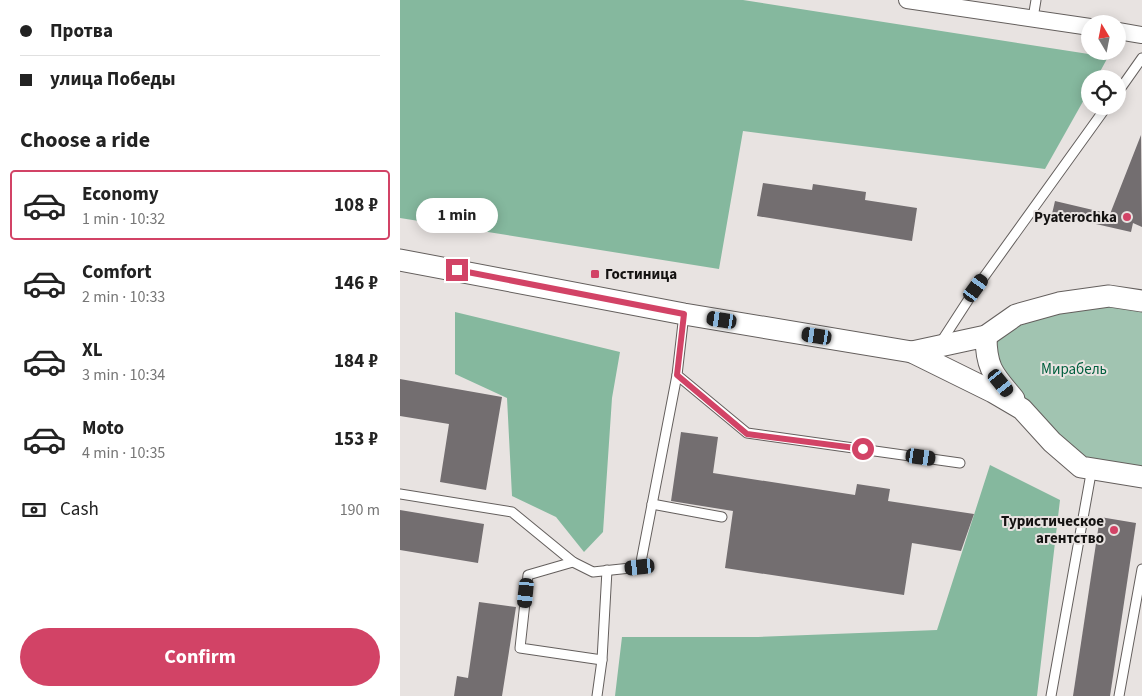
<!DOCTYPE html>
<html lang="en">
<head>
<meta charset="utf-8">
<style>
  :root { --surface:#fff; --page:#f6f6f6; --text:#222; --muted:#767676; --line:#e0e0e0; --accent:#d24366 }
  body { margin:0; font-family:"Source Sans 3",sans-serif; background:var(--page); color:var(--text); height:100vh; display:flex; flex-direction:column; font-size:19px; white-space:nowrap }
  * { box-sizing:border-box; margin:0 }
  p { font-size:16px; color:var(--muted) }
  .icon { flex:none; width:28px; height:28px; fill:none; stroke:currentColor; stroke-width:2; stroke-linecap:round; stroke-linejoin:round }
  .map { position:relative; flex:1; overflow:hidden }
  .drawer { display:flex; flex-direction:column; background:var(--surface); width:400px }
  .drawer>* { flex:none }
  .hud { display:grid; align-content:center; height:110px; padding:0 20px; background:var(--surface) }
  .needle { width:32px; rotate:350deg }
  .fabs { position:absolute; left:681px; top:15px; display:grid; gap:10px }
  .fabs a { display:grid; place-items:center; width:45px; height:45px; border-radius:50%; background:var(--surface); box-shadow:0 2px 12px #0003; font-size:25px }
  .end { position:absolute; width:22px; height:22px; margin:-11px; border:6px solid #d24366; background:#fff; box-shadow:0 0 0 2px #fff }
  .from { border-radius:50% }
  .bubble { position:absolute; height:35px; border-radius:18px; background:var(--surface); box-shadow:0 2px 12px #0003; font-size:16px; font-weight:700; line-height:35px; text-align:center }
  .car { position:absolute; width:15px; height:30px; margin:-15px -8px; border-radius:6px; box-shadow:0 0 4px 1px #0007; background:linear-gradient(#222 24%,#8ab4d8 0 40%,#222 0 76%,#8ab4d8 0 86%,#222 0) }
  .hud b { display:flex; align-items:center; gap:18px; height:48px; font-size:19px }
  .hud b+b { border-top:1px solid var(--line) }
  .hud i { width:12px; height:12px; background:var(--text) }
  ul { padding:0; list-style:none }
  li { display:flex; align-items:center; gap:15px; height:70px; margin:0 10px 8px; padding:0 10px; border:2px solid transparent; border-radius:5px }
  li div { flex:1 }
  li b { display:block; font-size:19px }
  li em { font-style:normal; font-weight:700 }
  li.current { border-color:var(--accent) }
  li>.icon { width:45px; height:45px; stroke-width:1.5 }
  h2 { padding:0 20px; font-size:22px; line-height:60px }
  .pay { display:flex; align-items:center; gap:12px; height:55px; padding:0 20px; font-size:19px }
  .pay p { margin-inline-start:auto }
  .action { display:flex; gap:10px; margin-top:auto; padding:10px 20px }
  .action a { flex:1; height:58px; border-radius:30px; background:var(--accent); color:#fff; font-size:20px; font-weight:700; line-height:58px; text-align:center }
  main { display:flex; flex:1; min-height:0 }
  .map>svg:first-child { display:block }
</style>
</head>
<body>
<main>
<section class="drawer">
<div class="hud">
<b><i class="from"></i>Протва</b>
<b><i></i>улица Победы</b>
</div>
<h2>Choose a ride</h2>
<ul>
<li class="current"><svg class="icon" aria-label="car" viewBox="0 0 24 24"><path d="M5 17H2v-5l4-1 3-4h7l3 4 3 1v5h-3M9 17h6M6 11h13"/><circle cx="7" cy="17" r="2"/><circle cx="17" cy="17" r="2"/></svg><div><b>Economy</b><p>1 min · 10:32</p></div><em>108 ₽</em></li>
<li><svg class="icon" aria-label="car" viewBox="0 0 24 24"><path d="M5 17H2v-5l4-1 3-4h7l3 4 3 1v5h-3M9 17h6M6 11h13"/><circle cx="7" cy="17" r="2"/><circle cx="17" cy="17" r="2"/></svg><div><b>Comfort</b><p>2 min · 10:33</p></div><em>146 ₽</em></li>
<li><svg class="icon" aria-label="car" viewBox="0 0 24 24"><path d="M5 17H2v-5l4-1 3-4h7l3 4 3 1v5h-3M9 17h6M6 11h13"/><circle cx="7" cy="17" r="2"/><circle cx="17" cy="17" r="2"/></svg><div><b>XL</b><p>3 min · 10:34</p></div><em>184 ₽</em></li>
<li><svg class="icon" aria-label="car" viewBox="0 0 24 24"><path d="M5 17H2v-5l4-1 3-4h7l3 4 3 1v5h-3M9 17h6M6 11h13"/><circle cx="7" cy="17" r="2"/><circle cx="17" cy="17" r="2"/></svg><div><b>Moto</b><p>4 min · 10:35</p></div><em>153 ₽</em></li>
</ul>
<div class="pay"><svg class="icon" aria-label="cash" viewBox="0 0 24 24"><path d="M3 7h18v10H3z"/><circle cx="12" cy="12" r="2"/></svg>Cash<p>190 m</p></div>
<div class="action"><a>Confirm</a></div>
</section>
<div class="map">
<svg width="742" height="696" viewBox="0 0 742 696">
  <rect width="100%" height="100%" fill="#e8e3e1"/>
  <path fill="#a1c4b1" d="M742,301v176l-61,-10 -95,-113 30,-39z"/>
  <g fill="#85b89e">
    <path d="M0,0h343l365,57 -12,22h-6v10l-45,80 -302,-38 -24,138 -319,-51z"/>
    <path d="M55,312l165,40 -8,46 -9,134 -19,20 -28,-35 -44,-21 -5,-98 -52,-24z"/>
    <path d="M590,465l70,35 -23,196h-422l7,-59h136l179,-7z"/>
  </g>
  <g fill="#736e70">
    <path d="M741,135l1,92 -9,-4 -2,9 -79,-18 3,-13 55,13z"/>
    <path d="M363,183l49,7 1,-6 53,8 -1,8 52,8 -5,33 -155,-25z"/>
    <path d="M0,379l102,18 -16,93 -46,-8 9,-58 -49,-8z"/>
    <path d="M281,432l37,5 -5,36 142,22 2,-11 33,5 -2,12 86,13 -13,37 -49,-8 -8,52 -179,-27 8,-57 -62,-10z"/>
    <path d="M0,510l84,14 -6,39 -78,-13z"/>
    <path d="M700,517l36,6 -26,173h-37z"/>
    <path d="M79,602l37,5 -14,89h-48l3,-20 11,2z"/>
  </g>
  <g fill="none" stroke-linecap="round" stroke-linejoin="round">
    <g stroke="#645f5d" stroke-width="11">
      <g id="service">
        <path d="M633,18l3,-18"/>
        <path d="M718,92l24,-34"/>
        <path d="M284,314l-7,61 70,58 213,30"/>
        <path d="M541,342l35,-54 131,-182"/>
        <path d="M0,494l112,18 61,50 20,10 47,-5 37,-192"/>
        <path d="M252,504l70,13"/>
        <path d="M173,562l-45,13 -8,73 82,12"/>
        <path d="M197,696l5,-36 5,-90"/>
        <path d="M651,696l41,-228"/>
        <path d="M719,696l23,-127"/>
      </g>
    </g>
    <g stroke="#645f5d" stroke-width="18">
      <g id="minor">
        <path d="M507,0l183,27"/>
        <path d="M718,31l24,4"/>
      </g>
    </g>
    <g stroke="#645f5d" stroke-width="23">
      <g id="tertiary">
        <path d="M0,260l284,54 228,38 81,40 29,17 30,33 29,25 61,10"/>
        <path d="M586,336c0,33 8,39 28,63"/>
        <path d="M512,352l74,-16 30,-21 43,-12 50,-7 33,5"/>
      </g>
    </g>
    <use href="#service" stroke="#fff" stroke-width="9"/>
    <use href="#minor" stroke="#fff" stroke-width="16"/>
    <use href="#tertiary" stroke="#fff" stroke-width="21"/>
  </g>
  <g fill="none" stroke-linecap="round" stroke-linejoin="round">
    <path stroke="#d24366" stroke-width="6" d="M57,270l227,44 -7,61 70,59 116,15"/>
  </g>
  <g fill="#d24366" stroke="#e8e3e1" stroke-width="2">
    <circle cx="727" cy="217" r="5"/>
    <rect x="190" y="269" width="10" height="10" rx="2.5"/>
    <circle cx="714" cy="530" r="5"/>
  </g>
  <g text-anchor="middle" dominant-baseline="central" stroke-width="4" stroke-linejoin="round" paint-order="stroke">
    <g font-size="15" font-weight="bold" fill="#141211" stroke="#e8e3e1" text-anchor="end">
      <text x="717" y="217">Pyaterochka</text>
      <text x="205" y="274" text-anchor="start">Гостиница</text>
      <text x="704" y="521">Туристическое<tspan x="704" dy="17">агентство</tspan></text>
    </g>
    <g font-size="15" fill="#005f3e" stroke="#e8e3e1">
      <text x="674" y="369">Мирабель</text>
    </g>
  </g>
</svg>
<div class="fabs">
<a><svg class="needle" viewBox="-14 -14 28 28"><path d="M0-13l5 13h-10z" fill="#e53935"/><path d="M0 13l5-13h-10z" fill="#767676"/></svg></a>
<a><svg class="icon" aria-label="locate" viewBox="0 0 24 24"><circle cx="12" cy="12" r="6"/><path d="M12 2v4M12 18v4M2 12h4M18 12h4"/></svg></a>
</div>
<i class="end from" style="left:463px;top:449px"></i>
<i class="end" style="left:57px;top:270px"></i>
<div class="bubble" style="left:16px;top:198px;width:82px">1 min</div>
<i class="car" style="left:576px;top:288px;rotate:36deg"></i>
<i class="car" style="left:322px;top:320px;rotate:279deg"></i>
<i class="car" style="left:417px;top:336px;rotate:279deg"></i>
<i class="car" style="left:601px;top:383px;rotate:141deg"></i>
<i class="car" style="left:521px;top:457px;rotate:98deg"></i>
<i class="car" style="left:240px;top:567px;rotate:264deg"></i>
<i class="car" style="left:126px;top:593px;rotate:186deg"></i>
</div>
</main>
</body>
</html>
